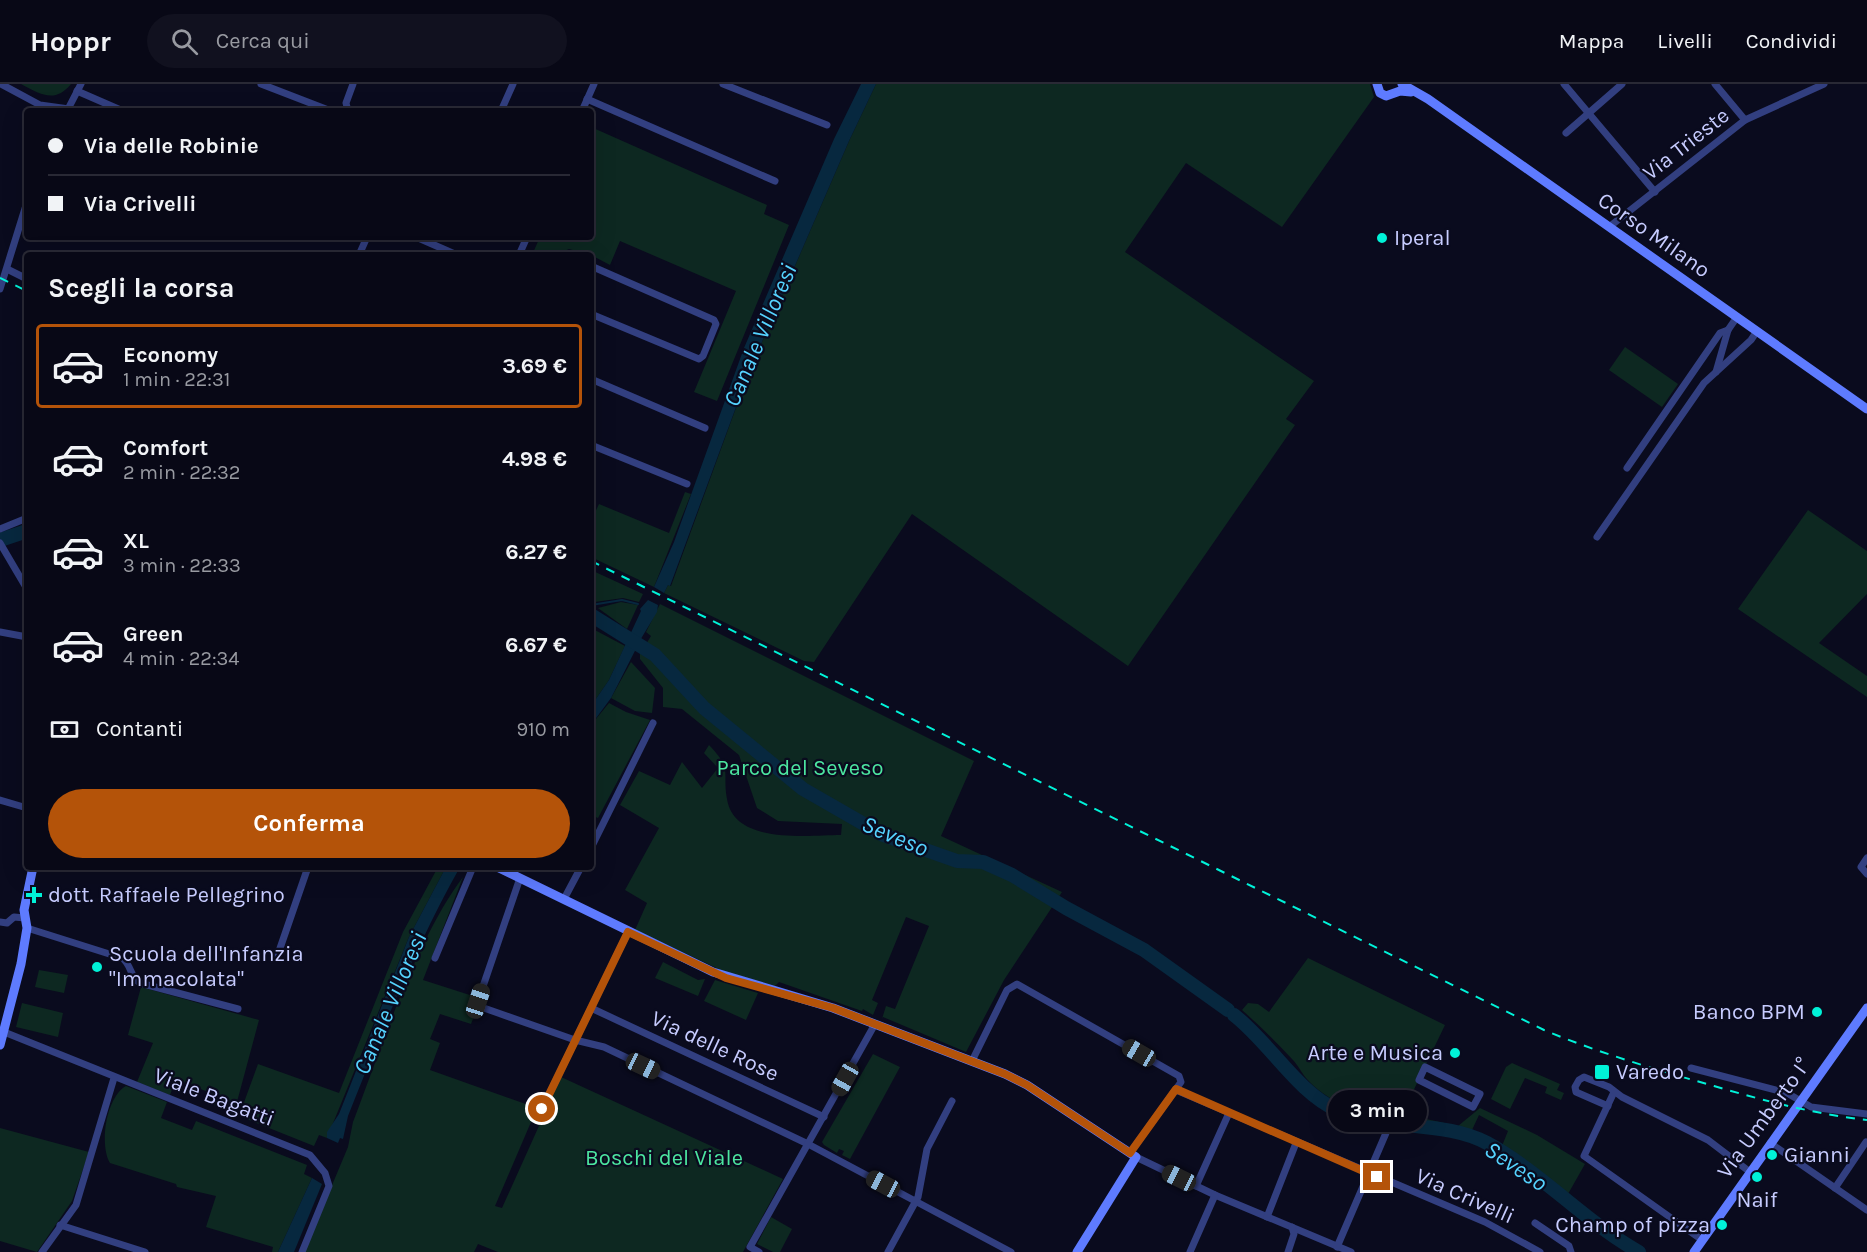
<!DOCTYPE html>
<html lang="it">
<head>
<meta charset="utf-8">
<style>
  :root { --surface:#080816; --page:#11111f; --text:#f1f3f6; --muted:#989aa1; --line:#292935; --accent:#b45309 }
  body { margin:0; font-family:Karla,sans-serif; background:var(--page); color:var(--text); height:100vh; display:flex; flex-direction:column; font-size:22px; white-space:nowrap }
  * { box-sizing:border-box; margin:0 }
  p { font-size:20px; color:var(--muted) }
  .icon { flex:none; width:33px; height:33px; fill:none; stroke:currentColor; stroke-width:2; stroke-linecap:round; stroke-linejoin:round }
  .map { position:relative; flex:1; overflow:hidden }
  .details { position:absolute; left:24px; top:168px; width:570px; height:618px; display:flex; flex-direction:column; background:var(--surface); border-radius:6px; box-shadow:0 6px 24px #0002,0 0 0 2px var(--line) }
  .details>* { flex:none }
  .banner { position:absolute; left:24px; top:24px; width:570px; height:132px; border-radius:6px; box-shadow:0 6px 24px #0002,0 0 0 2px var(--line); display:grid; align-content:center; height:132px; padding:0 24px; background:var(--surface) }
  .end { position:absolute; width:27px; height:27px; margin:-14px; border:8px solid #b45309; background:#fff; box-shadow:0 0 0 3px #fff }
  .from { border-radius:50% }
  .bubble { position:absolute; height:42px; border-radius:21px; background:var(--surface); box-shadow:0 6px 24px #0002,0 0 0 2px var(--line); font-size:20px; font-weight:700; line-height:42px; text-align:center }
  .car { position:absolute; width:18px; height:36px; margin:-18px -9px; border-radius:8px; box-shadow:0 0 4px 2px #0007; background:linear-gradient(#222 24%,#8ab4d8 0 40%,#222 0 76%,#8ab4d8 0 86%,#222 0) }
  .banner b { display:flex; align-items:center; gap:21px; height:57px; font-size:22px }
  .banner b+b { border-top:2px solid var(--line) }
  .banner i { width:15px; height:15px; background:var(--text) }
  ul { padding:0; list-style:none }
  li { display:flex; align-items:center; gap:18px; height:84px; margin:0 12px 9px; padding:0 12px; border:3px solid transparent; border-radius:6px }
  li div { flex:1 }
  li b { display:block; font-size:22px }
  li em { font-style:normal; font-weight:700 }
  li.selected { border-color:var(--accent) }
  li>.icon { width:54px; height:54px; stroke-width:1.5 }
  h2 { padding:0 24px; font-size:27px; line-height:72px }
  .pay { display:flex; align-items:center; gap:15px; height:66px; padding:0 24px; font-size:22px }
  .pay p { margin-inline-start:auto }
  .button { display:flex; gap:12px; margin-top:auto; padding:12px 24px }
  .button a { flex:1; height:69px; border-radius:36px; background:var(--accent); color:#fff; font-size:24px; font-weight:700; line-height:69px; text-align:center }
  header { display:flex; align-items:center; gap:36px; box-sizing:border-box; height:84px; padding:0 30px; background:var(--surface); border-bottom:2px solid var(--line) }
  header strong { font-size:28px }
  nav { display:flex; gap:33px; margin-inline-start:auto; font-size:21px }
  .search { width:420px; height:54px; background:var(--page); display:flex; align-items:center; gap:15px; box-sizing:border-box; padding:0 21px; border-radius:33px; color:var(--muted); font-size:22px }
  .map>svg:first-child { display:block }
</style>
</head>
<body>
<header>
<strong>Hoppr</strong>
<div class="search"><svg class="icon" aria-label="search" viewBox="0 0 24 24"><circle cx="10" cy="10" r="6"/><path d="M15 15l6 6"/></svg>Cerca qui</div>
<nav><a>Mappa</a><a>Livelli</a><a>Condividi</a></nav>
</header>
<div class="map">
<svg width="1867" height="1168" viewBox="0 0 1867 1168">
  <rect width="100%" height="100%" fill="#0a0b1e"/>
  <g fill="#0d2821">
    <path d="M21,0h50c-16,20 -31,10 -50,0z"/>
    <path d="M876,0h494l4,13 -92,130 -96,-64 -61,89 189,129 -28,38 9,6 -167,241 -216,-152 -98,148 -10,-1 -140,-68 4,-8 3,1 78,-214 100,-231z"/>
    <path d="M591,43l176,78 -3,9 25,11 -72,176 -23,-9 42,-101 -116,-50 -10,24 -19,-10 -22,-6 -15,6h-22l8,-18h51z"/>
    <path d="M1625,263l53,37 -16,23 -53,-37z"/>
    <path d="M685,408l6,2 -37,93 -63,-30v-36l8,-17 70,29z"/>
    <path d="M1808,426l59,41v43l-48,49 48,33v21l-129,-88z"/>
    <path d="M591,486l52,24 -4,8 -16,-4 -28,4 -4,-2z"/>
    <path d="M621,518l17,3 -11,24 -29,-21z"/>
    <path d="M660,520l314,157 -33,75 121,56 -58,88 -38,72 -83,-35 -1,2 4,-13 9,3 34,-83 -23,-9 -34,83 6,3 -5,12 -10,-6 -1,2 -83,-29 -4,4 -52,-15 -88,-41 12,-27 -22,-13 34,-62 -39,-23 19,-34 31,14 12,-23 20,26 16,-20 -14,-15 5,-8c24,25 13,26 18,54 7,46 81,36 114,36l1,-11 -64,-3 -21,-13 -18,-53 -57,-46 -19,-2v-19l-23,-29v-5l11,-18 -5,-4z"/>
    <path d="M591,544l34,18 -16,34 -18,26z"/>
    <path d="M631,578l24,26 -3,25 -17,-2 -24,-13z"/>
    <path d="M609,619l17,9 24,8 -52,98 -7,-3v-90z"/>
    <path d="M438,783h8l-37,70 -82,201 -8,-3 -5,11 -75,-30 19,-52 81,29 64,-161z"/>
    <path d="M463,793l-40,103 53,17v14l-5,13 -31,-10 -10,25 10,4 -10,27 107,38 -42,98 7,2 59,-131 222,102 -40,73h-245l-20,-8 -4,8h-170l44,-105 5,-25c29,-75 62,-181 110,-245z"/>
    <path d="M1308,874l137,67 -39,81 -12,-2 -6,12c-28,0 -63,-16 -82,-38 -5,-6 -8,-13 -14,-19 -16,-17 -32,-33 -50,-49l6,-7 10,1 11,8z"/>
    <path d="M663,878l35,18 7,-1 -7,17 -43,-18z"/>
    <path d="M39,886l29,5 -4,18 -29,-6z"/>
    <path d="M715,896l43,13 -12,27 -42,-19z"/>
    <path d="M141,903l118,33 -25,93 -30,-12 4,-9 -32,-13 -6,16 -33,-13 16,-39 -25,-8z"/>
    <path d="M22,919l41,10 -5,24 -42,-10z"/>
    <path d="M873,970l27,13 -50,92 -8,-4 2,-4 -5,-2 -2,4 -13,-8 -2,-3z"/>
    <path d="M1512,979l48,21 -3,6 7,3 -3,7 -16,-7 2,-6 -22,-9 -15,31 -19,-10 15,-32z"/>
    <path d="M126,1002l41,16 -6,16 31,12 4,-9 111,44 -3,9 8,4 -34,74h-6l1,-5 -67,-20 10,-31 -39,-9 -1,-3 -66,-21c-11,-18 -4,-66 16,-77z"/>
    <path d="M1480,1024l57,27 48,29 -17,30 -66,-48 6,-15 -29,-16 -7,15 -4,2 -70,-14 1,-5 59,13z"/>
    <path d="M0,1044l89,24 -17,49 -35,51 -37,-11z"/>
    <path d="M771,1133l21,12 -12,23h-7l-16,-8z"/>
  </g>
  <g fill="#07283f">
    <path d="M861,0h15l-27,57 -100,231 -79,214 -2,-1 -4,8 -10,-6 20,-45 70,-194 90,-209z"/>
    <path d="M648,516l10,5 -1,7 -15,25 -31,61 -20,27v-19l18,-26 32,-69 -1,-2z"/>
    <path d="M446,783h14c-45,80 -78,164 -112,249l-5,23 -3,-1 -2,5 -11,-5v-6l12,-18 70,-177z"/>
    <path d="M312,1094l10,6 -28,68h-16z"/>
  </g>
  <g fill="none" stroke-linecap="round" stroke-linejoin="round">
    <path stroke="#07283f" stroke-width="2" d="M591,521l31,-5 16,4"/>
    <g stroke="#07283f" stroke-width="14">
      <path d="M0,456l27,-9"/>
      <path d="M591,531l64,40 49,53 99,81 80,46 74,26 26,1 29,13 54,33 78,42 84,60"/>
      <path d="M1234,931c36,28 63,77 103,95 48,21 108,10 150,33 55,30 98,79 152,109"/>
    </g>
    <g stroke="#323f80" stroke-width="7">
      <path d="M1,0l39,21 29,4"/>
      <path d="M261,0l70,27"/>
      <path d="M723,0l104,41"/>
      <path d="M1564,0l91,108"/>
      <path d="M1715,0l30,36"/>
      <path d="M77,7l46,20"/>
      <path d="M587,15l188,82"/>
      <path d="M67,27l14,-27"/>
      <path d="M348,27l-2,-8 7,-19"/>
      <path d="M501,27l12,-27"/>
      <path d="M582,27l12,-27"/>
      <path d="M1566,49l56,-49"/>
      <path d="M1609,143l136,-107 79,-36"/>
      <path d="M416,153l41,18"/>
      <path d="M359,171l8,-18"/>
      <path d="M519,171l8,-18"/>
      <path d="M591,182l123,54 2,4 -13,32 -4,3 -108,-45"/>
      <path d="M7,185l20,10"/>
      <path d="M0,205l27,-87"/>
      <path d="M1716,288l12,-42 9,-13"/>
      <path d="M591,295l114,49"/>
      <path d="M591,361l96,39"/>
      <path d="M1627,384l93,-135 8,-3"/>
      <path d="M0,445l27,-11"/>
      <path d="M1597,453l107,-154 47,-43 6,-9"/>
      <path d="M0,459l27,46"/>
      <path d="M0,548l27,5"/>
      <path d="M0,716l27,8"/>
      <path d="M591,764l62,-125"/>
      <path d="M1867,774l-6,9 6,7"/>
      <path d="M520,794l-42,123 3,6 94,33 29,7 204,97 203,108"/>
      <path d="M564,815l17,-32"/>
      <path d="M0,838l7,1 7,-6 11,1"/>
      <path d="M27,844l95,30c10,7 8,20 18,25l98,26"/>
      <path d="M277,873l31,-90"/>
      <path d="M435,874l38,-91"/>
      <path d="M591,924l233,109"/>
      <path d="M4,948l306,123 15,18 4,13 -27,66"/>
      <path d="M972,977l35,-71 10,-6 162,92 2,6 -51,71"/>
      <path d="M1425,983l55,27 -7,13 -54,-27z"/>
      <path d="M1691,984l96,25 24,14 56,7"/>
      <path d="M1176,1006l309,132 55,30"/>
      <path d="M1614,1008l-30,64 118,84"/>
      <path d="M1608,1022l-32,-14 -1,-5 4,-7 5,-3 25,10 13,10 86,43 42,32"/>
      <path d="M542,1025l86,-177"/>
      <path d="M1770,1059l97,67"/>
      <path d="M1136,1073l79,38 136,57"/>
      <path d="M1196,1102l33,-73"/>
      <path d="M1835,1104l31,-46"/>
      <path d="M1267,1133l29,-74"/>
      <path d="M1535,1139l34,23 2,6"/>
      <path d="M60,1141l85,27"/>
      <path d="M1337,1163l49,-114"/>
      <path d="M42,1168l34,-47 38,-127"/>
      <path d="M759,1168l-9,-5 125,-223"/>
      <path d="M888,1168l30,-55 9,-48 25,-48"/>
      <path d="M1190,1168l25,-57"/>
      <path d="M1288,1168l6,-18 -2,-7"/>
    </g>
    <g stroke="#5e7bff" stroke-width="9">
      <path d="M1377,0l3,9 6,3 14,-5 11,1"/>
      <path d="M1402,0l26,15 439,310"/>
      <path d="M497,783l216,105 120,36 172,66 22,11 109,72 -59,95"/>
      <path d="M0,961l21,-81 6,-36 -3,-18 9,-43"/>
      <path d="M1694,1168l173,-244"/>
    </g>
    <g stroke="#00f2d8" stroke-width="2" stroke-dasharray="9 8" stroke-linecap="butt">
      <path d="M0,194l27,13"/>
      <path d="M591,477l953,469c55,23 113,40 170,56 51,15 101,28 153,34"/>
    </g>
  </g>
  <g fill="none" stroke-linecap="round" stroke-linejoin="round">
    <path stroke="#b45309" stroke-width="8" d="M542,1025l86,-177 98,46 107,30 172,66 22,11 103,68 46,-64 201,88"/>
  </g>
  <g fill="#00f2d8" stroke="#0a0b1e" stroke-width="2">
    <circle cx="1382" cy="154" r="6"/>
    <path d="M31 802h6v6h6v6h-6v6h-6v-6h-6v-6h6z"/>
    <circle cx="97" cy="883" r="6"/>
    <circle cx="1817" cy="928" r="6"/>
    <circle cx="1455" cy="969" r="6"/>
    <rect x="1594" y="980" width="16" height="16" rx="3"/>
    <circle cx="1772" cy="1071" r="6"/>
    <circle cx="1757" cy="1093" r="6"/>
    <circle cx="1722" cy="1141" r="6"/>
  </g>
  <g text-anchor="middle" dominant-baseline="central" stroke-width="4.5" stroke-linejoin="round" paint-order="stroke">
    <g font-size="22" fill="#c7ccff" stroke="#0a0b1e">
      <text transform="translate(1686 60) rotate(-38)">Via Trieste</text>
      <text transform="translate(1654 151) rotate(35)">Corso Milano</text>
      <text transform="translate(715 962) rotate(25)">Via delle Rose</text>
      <text transform="translate(214 1013) rotate(21)">Viale Bagatti</text>
      <text transform="translate(1764 1034) rotate(-54)">Via Umberto I°</text>
      <text transform="translate(1465 1112) rotate(24)">Via Crivelli</text>
    </g>
    <g font-size="22" fill="#c7ccff" stroke="#0a0b1e" text-anchor="start">
      <text x="1394" y="154">Iperal</text>
      <text x="48" y="811">dott. Raffaele Pellegrino</text>
      <text x="109" y="870">Scuola dell'Infanzia<tspan x="109" dy="25">"Immacolata"</tspan></text>
      <text x="1805" y="928" text-anchor="end">Banco BPM</text>
      <text x="1443" y="969" text-anchor="end">Arte e Musica</text>
      <text x="1616" y="988">Varedo</text>
      <text x="1784" y="1071">Gianni</text>
      <text x="1757" y="1116" text-anchor="middle">Naif</text>
      <text x="1710" y="1141" text-anchor="end">Champ of pizza</text>
    </g>
    <g font-size="22" fill="#4ce6a0" stroke="#0a0b1e">
      <text x="800" y="684">Parco del Seveso</text>
      <text x="664" y="1074">Boschi del Viale</text>
    </g>
    <g font-size="24" font-style="italic" fill="#55d3ff" stroke="#0a0b1e">
      <text transform="translate(760 251) rotate(-67)">Canale Villoresi</text>
      <text transform="translate(895 752) rotate(23)">Seveso</text>
      <text transform="translate(390 919) rotate(-67)">Canale Villoresi</text>
      <text transform="translate(1516 1082) rotate(34)">Seveso</text>
    </g>
  </g>
</svg>
<i class="end from" style="left:542px;top:1025px"></i>
<i class="end" style="left:1377px;top:1093px"></i>
<div class="bubble" style="left:1328px;top:1006px;width:99px">3 min</div>
<i class="car" style="left:478px;top:917px;rotate:18deg"></i>
<i class="car" style="left:1139px;top:969px;rotate:300deg"></i>
<i class="car" style="left:643px;top:982px;rotate:115deg"></i>
<i class="car" style="left:845px;top:995px;rotate:209deg"></i>
<i class="car" style="left:1179px;top:1094px;rotate:296deg"></i>
<i class="car" style="left:883px;top:1100px;rotate:298deg"></i>
<div class="banner">
<b><i class="from"></i>Via delle Robinie</b>
<b><i></i>Via Crivelli</b>
</div>
<section class="details">
<h2>Scegli la corsa</h2>
<ul>
<li class="selected"><svg class="icon" aria-label="car" viewBox="0 0 24 24"><path d="M5 17H2v-5l4-1 3-4h7l3 4 3 1v5h-3M9 17h6M6 11h13"/><circle cx="7" cy="17" r="2"/><circle cx="17" cy="17" r="2"/></svg><div><b>Economy</b><p>1 min · 22:31</p></div><em>3.69 €</em></li>
<li><svg class="icon" aria-label="car" viewBox="0 0 24 24"><path d="M5 17H2v-5l4-1 3-4h7l3 4 3 1v5h-3M9 17h6M6 11h13"/><circle cx="7" cy="17" r="2"/><circle cx="17" cy="17" r="2"/></svg><div><b>Comfort</b><p>2 min · 22:32</p></div><em>4.98 €</em></li>
<li><svg class="icon" aria-label="car" viewBox="0 0 24 24"><path d="M5 17H2v-5l4-1 3-4h7l3 4 3 1v5h-3M9 17h6M6 11h13"/><circle cx="7" cy="17" r="2"/><circle cx="17" cy="17" r="2"/></svg><div><b>XL</b><p>3 min · 22:33</p></div><em>6.27 €</em></li>
<li><svg class="icon" aria-label="car" viewBox="0 0 24 24"><path d="M5 17H2v-5l4-1 3-4h7l3 4 3 1v5h-3M9 17h6M6 11h13"/><circle cx="7" cy="17" r="2"/><circle cx="17" cy="17" r="2"/></svg><div><b>Green</b><p>4 min · 22:34</p></div><em>6.67 €</em></li>
</ul>
<div class="pay"><svg class="icon" aria-label="cash" viewBox="0 0 24 24"><path d="M3 7h18v10H3z"/><circle cx="12" cy="12" r="2"/></svg>Contanti<p>910 m</p></div>
<div class="button"><a>Conferma</a></div>
</section>
</div>
</body>
</html>
